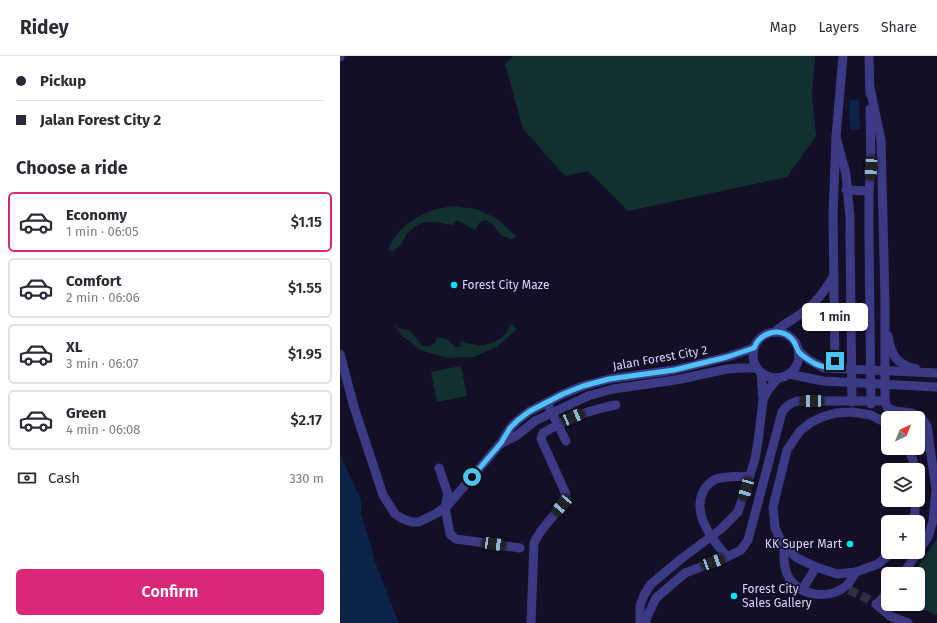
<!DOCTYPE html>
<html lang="en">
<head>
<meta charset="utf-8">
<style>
  :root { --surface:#fff; --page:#f2f2f3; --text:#2b2b33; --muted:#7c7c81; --line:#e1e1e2; --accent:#db2777 }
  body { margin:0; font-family:"Fira Sans",sans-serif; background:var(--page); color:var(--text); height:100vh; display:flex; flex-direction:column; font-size:15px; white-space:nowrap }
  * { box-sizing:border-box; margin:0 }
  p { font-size:13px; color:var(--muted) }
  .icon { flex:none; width:22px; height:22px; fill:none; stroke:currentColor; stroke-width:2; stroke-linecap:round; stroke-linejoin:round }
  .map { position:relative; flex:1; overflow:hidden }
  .side { display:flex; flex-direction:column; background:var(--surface); width:340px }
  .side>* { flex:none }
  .banner { display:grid; align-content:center; height:88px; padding:0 16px; background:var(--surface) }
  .needle { width:26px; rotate:43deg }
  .controls { position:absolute; left:541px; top:355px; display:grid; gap:8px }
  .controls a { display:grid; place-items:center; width:44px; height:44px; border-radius:6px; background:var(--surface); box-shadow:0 2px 6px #0003; font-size:20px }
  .end { position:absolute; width:18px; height:18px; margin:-9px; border:5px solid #4fc3f7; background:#111; box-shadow:0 0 0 2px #111 }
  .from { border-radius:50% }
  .bubble { position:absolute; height:28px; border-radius:6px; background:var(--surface); box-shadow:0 2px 6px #0003; font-size:13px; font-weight:600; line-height:28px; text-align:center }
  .car { position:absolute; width:12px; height:24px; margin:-12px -6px; border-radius:5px; box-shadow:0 0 3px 1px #0007; background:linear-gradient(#222 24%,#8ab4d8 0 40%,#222 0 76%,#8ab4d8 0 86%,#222 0) }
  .banner b { display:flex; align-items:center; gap:14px; height:38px; font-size:15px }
  .banner b+b { border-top:1px solid var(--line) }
  .banner i { width:10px; height:10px; background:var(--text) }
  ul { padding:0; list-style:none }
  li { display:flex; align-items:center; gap:12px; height:60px; margin:0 8px 6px; padding:0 8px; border:2px solid var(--line); border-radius:6px }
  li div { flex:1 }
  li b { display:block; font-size:15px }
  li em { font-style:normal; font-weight:600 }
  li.on { border-color:var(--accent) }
  li>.icon { width:36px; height:36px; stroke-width:1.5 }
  h2 { padding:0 16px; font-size:18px; line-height:48px }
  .pay { display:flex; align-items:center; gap:10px; height:44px; padding:0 16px; font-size:15px }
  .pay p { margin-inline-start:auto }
  .primary-button { display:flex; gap:8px; margin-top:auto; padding:8px 16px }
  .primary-button a { flex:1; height:46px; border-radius:6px; background:var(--accent); color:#fff; font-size:16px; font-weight:600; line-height:46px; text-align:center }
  header { display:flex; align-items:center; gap:24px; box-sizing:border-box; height:56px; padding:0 20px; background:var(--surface); border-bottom:1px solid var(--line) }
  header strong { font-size:19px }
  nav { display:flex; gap:22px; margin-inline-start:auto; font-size:14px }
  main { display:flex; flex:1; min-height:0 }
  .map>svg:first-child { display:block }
</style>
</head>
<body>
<header>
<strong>Ridey</strong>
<nav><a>Map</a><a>Layers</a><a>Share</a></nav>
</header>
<main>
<section class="side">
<div class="banner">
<b><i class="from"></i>Pickup</b>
<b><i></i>Jalan Forest City 2</b>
</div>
<h2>Choose a ride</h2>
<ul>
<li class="on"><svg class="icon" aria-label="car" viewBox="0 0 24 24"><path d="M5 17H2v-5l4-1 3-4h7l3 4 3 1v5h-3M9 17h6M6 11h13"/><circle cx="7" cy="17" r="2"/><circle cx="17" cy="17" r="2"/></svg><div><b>Economy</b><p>1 min · 06:05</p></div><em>$1.15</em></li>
<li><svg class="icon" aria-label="car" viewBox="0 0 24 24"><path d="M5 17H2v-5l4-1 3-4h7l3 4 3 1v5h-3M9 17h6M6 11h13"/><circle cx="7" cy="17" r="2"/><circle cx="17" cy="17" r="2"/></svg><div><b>Comfort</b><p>2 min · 06:06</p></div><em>$1.55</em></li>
<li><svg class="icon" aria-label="car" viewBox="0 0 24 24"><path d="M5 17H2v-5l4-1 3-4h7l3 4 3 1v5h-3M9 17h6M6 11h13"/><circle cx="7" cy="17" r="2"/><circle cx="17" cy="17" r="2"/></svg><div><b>XL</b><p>3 min · 06:07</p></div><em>$1.95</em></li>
<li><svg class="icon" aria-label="car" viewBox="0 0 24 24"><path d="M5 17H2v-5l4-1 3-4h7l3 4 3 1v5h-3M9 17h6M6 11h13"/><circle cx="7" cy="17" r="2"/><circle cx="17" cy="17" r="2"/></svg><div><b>Green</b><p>4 min · 06:08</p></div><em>$2.17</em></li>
</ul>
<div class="pay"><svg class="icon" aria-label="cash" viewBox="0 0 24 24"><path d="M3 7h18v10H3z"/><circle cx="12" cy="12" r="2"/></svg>Cash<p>330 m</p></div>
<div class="primary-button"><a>Confirm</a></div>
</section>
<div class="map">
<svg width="597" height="567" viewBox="0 0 597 567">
  <rect width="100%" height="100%" fill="#130f26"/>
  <g fill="#12302f">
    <path d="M173,0h302l-3,39 4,41 -29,41 -159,34 -40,-40 -23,5 -42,-47 -18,-65z"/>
    <path d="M112,150l25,3 22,11 18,17 -6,2 -10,-4 -8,-10 -7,-5 -6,2 -5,8 -18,-10 -4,5c-19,-3 -33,-8 -47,10 -2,2 -2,6 -4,8 -3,4 -6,4 -8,9l-6,-2c6,-17 23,-31 40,-38 7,-4 17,-4 24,-6z"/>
    <path d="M171,268l6,5 -19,17 -24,11 -26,1 -25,-7 -21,-15 -7,-10 6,3 9,1 12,16h8l5,-4 2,-5 9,2 10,8h4l1,-6c6,2 15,5 21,4 13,-1 25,-8 29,-21z"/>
    <path d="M121,310l6,30 -30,6 -6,-30z"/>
    <path d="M597,483v76l-28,-11h9v-30h-5z"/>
  </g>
  <g fill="#0c2248">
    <path d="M509,44h10l1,29 -10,1z"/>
    <path d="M0,398l21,46v15l11,34 2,10 25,64h-59z"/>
  </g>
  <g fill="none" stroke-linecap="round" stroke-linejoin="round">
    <path stroke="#312d47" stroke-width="9" stroke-dasharray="9 4.5" stroke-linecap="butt" d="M509,534l19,9 8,5"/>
    <g stroke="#3d3a85" stroke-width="9">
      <path d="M503,0l-7,81 10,37 4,44v20"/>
      <path d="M529,0l1,38"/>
      <path d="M0,1v-1"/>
      <path d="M530,32l11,52 4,161v100l2,6 8,4 17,2 9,4 6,9 9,64 -3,31 -5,16 -10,15"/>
      <path d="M506,134l23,1"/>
      <path d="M529,181v-46l2,-23 -1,-59"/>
      <circle cx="436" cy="299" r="23"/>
      <path d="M435,276c10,-9 21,-14 31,-22 12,-9 20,-22 28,-34"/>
      <path d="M548,280c3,19 9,29 28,33"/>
      <path d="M459,295l10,9 15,8 113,5"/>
      <path d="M0,298l14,53 29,88 12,19 8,5 9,3h7l18,-9 11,-8 53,-62 9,-15 8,-8 12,-9 33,-17 20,-8 26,-7 65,-9 53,-13 27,-9"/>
      <path d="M495,312l-2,-154 3,-77"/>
      <path d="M421,317l2,27 5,-10 10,-12"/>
      <path d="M449,318l34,7 114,6"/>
      <path d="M209,351l17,34"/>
      <path d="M548,368l-17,-9 -19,-3 -16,1 -14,4 -12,6 -10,8 -13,19 -14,57 2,21 9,19 13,11 19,9 21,7 19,-2 22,-8 14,-12"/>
      <path d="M162,387l14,-7 19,-15 53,-25 25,-7 63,-9 51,-11 13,-1h17"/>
      <path d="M568,392l5,12 1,10"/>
      <path d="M99,412l9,26 -3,13 5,27 6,5 64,9"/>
      <path d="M571,466l4,-9v-13"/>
      <path d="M444,491c0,11 -1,21 5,31 12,19 42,22 58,7 4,-4 6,-9 9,-13"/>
      <path d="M387,501c-14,-17 -35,-42 -24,-65 2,-5 8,-11 13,-13 10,-3 23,-2 34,-3"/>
      <path d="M563,518l15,-22"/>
      <path d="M462,534l14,-23"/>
      <path d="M536,548l14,12 18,7"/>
      <path d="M539,551l1,-6 8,-10"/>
      <path d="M191,567l3,-80c8,-19 27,-30 32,-49l-25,-55 2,-6c26,-15 42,-22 73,-28"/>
      <path d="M300,567v-17l4,-11 7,-11 30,-25 40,-30 17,-17 17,-53 3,-17 5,-42"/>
      <path d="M306,567v-4l10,-21 29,-25 42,-16 14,-7 7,-10 34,-128c4,-6 8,-9 15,-11h88"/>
    </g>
    <g stroke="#3d3a85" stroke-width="9">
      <path d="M529,181l2,167"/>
      <path d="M510,182l2,164"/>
    </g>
  </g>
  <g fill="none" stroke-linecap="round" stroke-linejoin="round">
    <path stroke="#4fc3f7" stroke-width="5" d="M132,421l29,-34 9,-15 8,-8 12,-9 33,-17 20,-8 26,-7 65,-9 53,-13 27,-9c6,-15 25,-22 38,-9 4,4 4,9 7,13 2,3 7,6 10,8 8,6 15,8 26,8v-7"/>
  </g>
  <g fill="#00e5ff" stroke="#130f26" stroke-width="1.5">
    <circle cx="114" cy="229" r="4"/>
    <circle cx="510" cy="488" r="4"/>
    <circle cx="394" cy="540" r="4"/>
  </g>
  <g text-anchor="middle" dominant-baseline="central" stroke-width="3.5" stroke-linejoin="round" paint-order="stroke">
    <g font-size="12" fill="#d9d4ff" stroke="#130f26" text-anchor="start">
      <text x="122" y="229">Forest City Maze</text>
      <text x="502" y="488" text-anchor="end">KK Super Mart</text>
      <text x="402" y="533">Forest City<tspan x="402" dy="14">Sales Gallery</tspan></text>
    </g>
    <g font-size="12" fill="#d9d4ff" stroke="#130f26">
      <text transform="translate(320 302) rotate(-10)">Jalan Forest City 2</text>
    </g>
  </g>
</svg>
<div class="controls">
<a><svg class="needle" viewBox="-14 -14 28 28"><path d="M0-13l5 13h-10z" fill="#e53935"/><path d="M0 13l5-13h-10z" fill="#7c7c81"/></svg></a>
<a><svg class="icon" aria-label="layers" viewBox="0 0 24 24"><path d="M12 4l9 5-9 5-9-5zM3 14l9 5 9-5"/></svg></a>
<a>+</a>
<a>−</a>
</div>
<i class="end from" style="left:132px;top:421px"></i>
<i class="end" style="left:495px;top:305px"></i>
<div class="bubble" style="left:462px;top:247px;width:66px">1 min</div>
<i class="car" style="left:531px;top:112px;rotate:183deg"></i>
<i class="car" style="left:472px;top:345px;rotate:270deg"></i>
<i class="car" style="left:233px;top:361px;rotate:67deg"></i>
<i class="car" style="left:406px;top:433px;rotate:196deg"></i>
<i class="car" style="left:222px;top:449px;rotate:221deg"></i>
<i class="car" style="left:154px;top:488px;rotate:98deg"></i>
<i class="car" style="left:373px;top:506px;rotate:70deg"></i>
</div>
</main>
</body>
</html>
